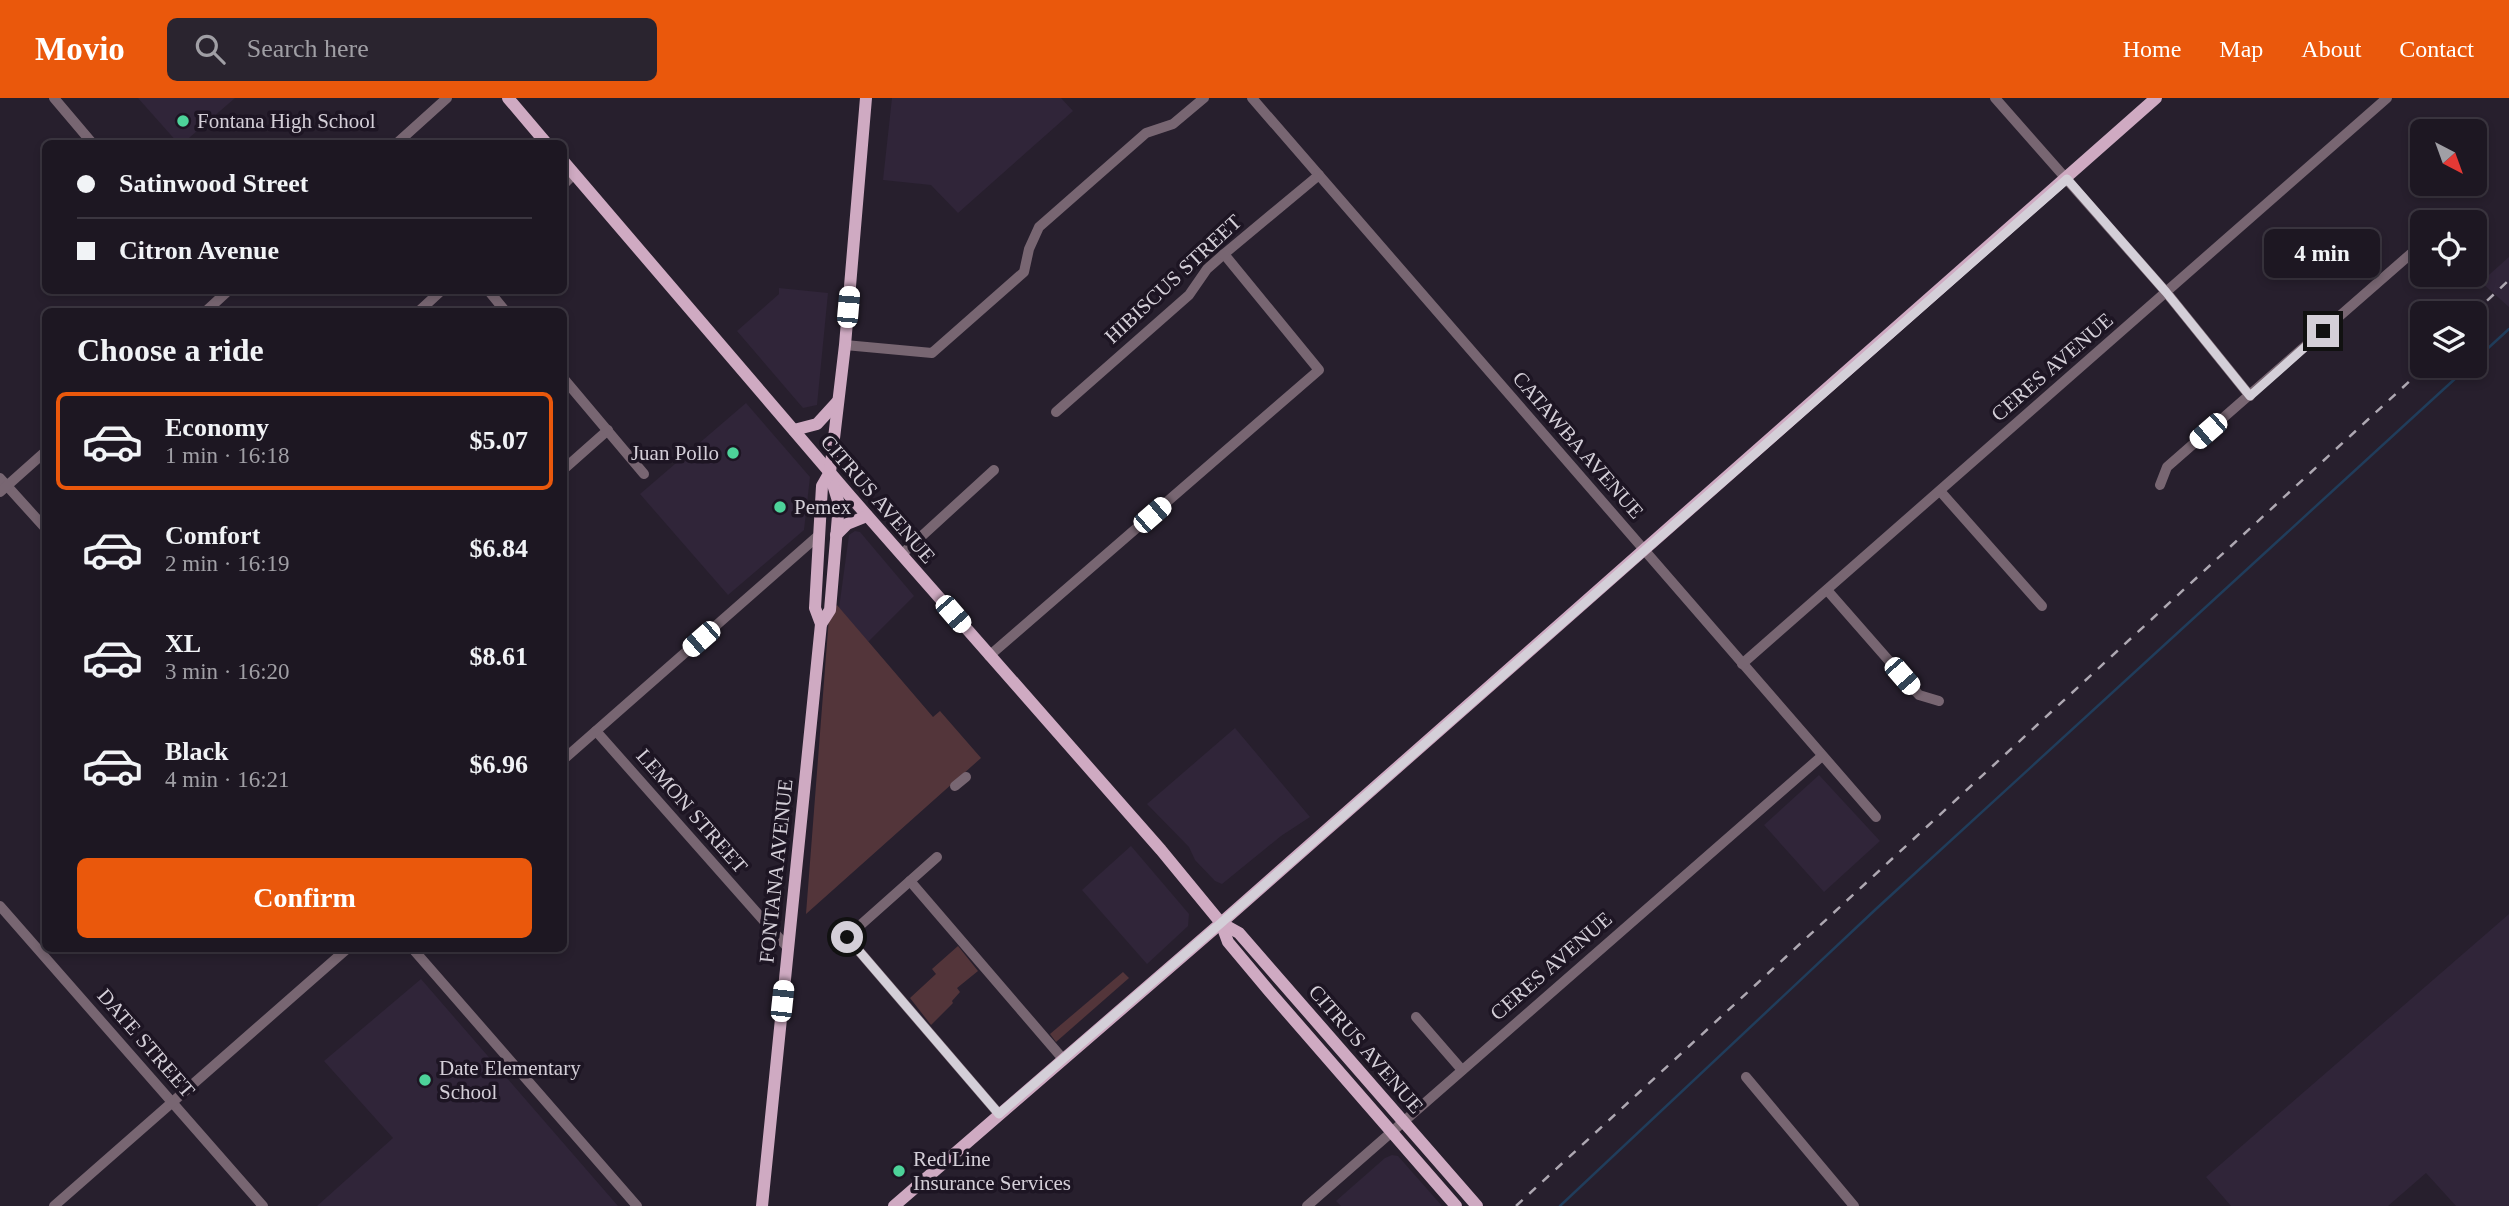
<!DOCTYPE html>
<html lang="en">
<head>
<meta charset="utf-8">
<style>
  :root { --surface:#1d1722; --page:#2a242f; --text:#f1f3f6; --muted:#a09fa5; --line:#3b3640; --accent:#ea580c }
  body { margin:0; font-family:Georgia,serif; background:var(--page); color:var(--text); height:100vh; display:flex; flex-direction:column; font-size:26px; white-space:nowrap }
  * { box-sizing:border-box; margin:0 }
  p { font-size:23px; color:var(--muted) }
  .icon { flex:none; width:38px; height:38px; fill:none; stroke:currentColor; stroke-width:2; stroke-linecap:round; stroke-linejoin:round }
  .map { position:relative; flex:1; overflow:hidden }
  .details { position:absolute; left:42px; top:210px; width:525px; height:644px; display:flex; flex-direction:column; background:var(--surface); border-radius:10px; box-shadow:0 4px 10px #0003,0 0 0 2px var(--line) }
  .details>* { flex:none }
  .guide { position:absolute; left:42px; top:42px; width:525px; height:154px; border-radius:10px; box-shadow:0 4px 10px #0003,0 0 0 2px var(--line); display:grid; align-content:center; height:154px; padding:0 35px; background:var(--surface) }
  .needle { width:46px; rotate:139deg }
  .fabs { position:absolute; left:2410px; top:21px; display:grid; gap:14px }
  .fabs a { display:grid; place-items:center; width:77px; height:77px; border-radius:10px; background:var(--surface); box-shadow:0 4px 10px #0003,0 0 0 2px var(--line); font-size:35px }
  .end { position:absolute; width:32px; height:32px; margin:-16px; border:9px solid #d4cfd8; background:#111; box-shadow:0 0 0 4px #111 }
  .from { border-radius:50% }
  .bubble { position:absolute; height:49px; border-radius:10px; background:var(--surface); box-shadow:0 4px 10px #0003,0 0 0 2px var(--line); font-size:23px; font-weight:600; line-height:49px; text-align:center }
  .car { position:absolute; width:21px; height:42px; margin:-21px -10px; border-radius:9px; box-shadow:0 0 5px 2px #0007; background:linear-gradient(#fff 24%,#345 0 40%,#fff 0 76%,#345 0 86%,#fff 0) }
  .guide b { display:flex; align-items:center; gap:24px; height:66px; font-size:26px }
  .guide b+b { border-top:2px solid var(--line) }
  .guide i { width:18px; height:18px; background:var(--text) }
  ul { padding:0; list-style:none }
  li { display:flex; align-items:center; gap:21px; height:98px; margin:0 14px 10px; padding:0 21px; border:4px solid transparent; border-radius:10px }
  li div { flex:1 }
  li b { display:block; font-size:26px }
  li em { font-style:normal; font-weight:600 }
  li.active { border-color:var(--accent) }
  li>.icon { width:63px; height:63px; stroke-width:1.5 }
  h2 { padding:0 35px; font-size:32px; line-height:84px }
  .cta { display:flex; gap:14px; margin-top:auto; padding:14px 35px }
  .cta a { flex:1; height:80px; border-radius:10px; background:var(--accent); color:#fff; font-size:28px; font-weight:600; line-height:80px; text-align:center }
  header { display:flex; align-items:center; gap:42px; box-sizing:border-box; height:98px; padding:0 35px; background:var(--accent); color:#fff }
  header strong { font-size:33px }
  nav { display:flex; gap:38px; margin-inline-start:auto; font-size:24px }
  .search { width:490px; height:63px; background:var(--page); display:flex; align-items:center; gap:18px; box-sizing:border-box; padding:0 24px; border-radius:10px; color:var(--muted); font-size:26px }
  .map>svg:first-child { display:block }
</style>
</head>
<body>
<header>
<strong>Movio</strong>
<div class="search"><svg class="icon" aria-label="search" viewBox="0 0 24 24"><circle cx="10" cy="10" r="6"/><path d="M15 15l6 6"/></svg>Search here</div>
<nav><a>Home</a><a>Map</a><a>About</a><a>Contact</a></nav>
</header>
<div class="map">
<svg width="2509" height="1108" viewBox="0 0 2509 1108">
  <rect width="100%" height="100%" fill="#271f2d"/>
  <g fill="#302539">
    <path d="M138,0h97l-53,46 -4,-1z"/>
    <path d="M892,0h169l12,13 -115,102 -27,-28 -48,-5z"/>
    <path d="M2509,159v50l-28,-25z"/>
    <path d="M779,190l49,5 -11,112 -14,3 -66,-77 42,-37z"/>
    <path d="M746,305l64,74 -6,53 -76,65 -88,-101z"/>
    <path d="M855,433l5,1 54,64 -46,46 -29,-34 10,-73z"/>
    <path d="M1235,630l75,89 -29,19 -59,48 -7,-3 -20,-21 -6,-13 -42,-43z"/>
    <path d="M1819,677l61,66 -56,51 -60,-67z"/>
    <path d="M1131,748l58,68 -1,12 -41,38 -65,-74z"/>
    <path d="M2509,816v292h-53l-30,-33 -38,33h-157l-25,-29z"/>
    <path d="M421,881l197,227h-301l76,-68 -69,-77z"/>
    <path d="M1392,1057l6,1 44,50h-101l-5,-5 49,-43z"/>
  </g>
  <g fill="#53353a">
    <path d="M837,507l96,112 7,-6 41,47 -175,156 23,-297z"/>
    <path d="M958,848l20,25 -21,17 3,4 -8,9 1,2 -22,22 -21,-27 26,-24 -4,-5z"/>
    <path d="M1123,874l6,6 -73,64 -6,-8z"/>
  </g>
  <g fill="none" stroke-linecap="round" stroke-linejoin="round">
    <g stroke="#203d5b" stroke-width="2.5">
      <path d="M2474,263l35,-32"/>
      <path d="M1560,1108l316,-297 593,-543"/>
    </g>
    <g stroke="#786672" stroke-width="10">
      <path d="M54,0l39,46"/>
      <path d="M1252,0l624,719"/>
      <path d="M1995,0l171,194 84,104"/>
      <path d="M396,46l51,-46"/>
      <path d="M564,86l10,-10"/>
      <path d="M2447,124l11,-9"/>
      <path d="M488,192l18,22"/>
      <path d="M205,214l24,-22"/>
      <path d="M418,214l24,-22"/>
      <path d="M845,247l87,8 92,-81 5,-23 10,-22 107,-94 27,-9 31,-26"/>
      <path d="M564,281l80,95"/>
      <path d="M1056,314l133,-117 18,-26 17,-15 95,-79"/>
      <path d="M564,371l44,-39"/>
      <path d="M0,380l46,51"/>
      <path d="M2160,387l7,-18 255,-223"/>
      <path d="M1940,393l102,115"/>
      <path d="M0,394l46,-41"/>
      <path d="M901,457l93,-85"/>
      <path d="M1827,492l92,105 20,6"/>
      <path d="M989,558l330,-286 -95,-116"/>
      <path d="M1742,566l645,-566"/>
      <path d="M596,633l192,217"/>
      <path d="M564,661l255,-224"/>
      <path d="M955,688l11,-9"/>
      <path d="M937,759l-90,80 152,177"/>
      <path d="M910,783l153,178"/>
      <path d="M0,808l263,300"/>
      <path d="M412,850l225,258"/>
      <path d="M1416,919l46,53"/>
      <path d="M1746,979l108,129"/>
      <path d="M54,1108l294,-258"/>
      <path d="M1307,1108l515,-450"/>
    </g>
    <g stroke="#cfaac2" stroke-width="12">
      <path d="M508,0l39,46"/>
      <path d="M564,64l286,334 311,354 60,73 7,19 41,49 187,215"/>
      <path d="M794,332l23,-6 21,-23"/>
      <path d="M836,437l11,-11 20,-8"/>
      <path d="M821,526l9,-14 9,-106 -8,-26"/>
      <path d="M1221,825l18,10 238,273"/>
      <path d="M762,1108l59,-582 -6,-16 7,-122 8,-14 15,-127 21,-247"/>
      <path d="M894,1108l327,-283 935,-825"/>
    </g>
    <g stroke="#aea8b2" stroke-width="2.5" stroke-dasharray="9 9" stroke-linecap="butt">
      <path d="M2474,215l35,-33"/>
      <path d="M1516,1108l910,-840"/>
    </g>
  </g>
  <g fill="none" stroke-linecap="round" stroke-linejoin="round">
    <path stroke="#d4cfd8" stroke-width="9" d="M847,839l152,177 222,-191 846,-744 99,113 84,104 73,-65"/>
  </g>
  <g fill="#4dd39a" stroke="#1d1523" stroke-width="2.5">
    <circle cx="183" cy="23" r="7"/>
    <circle cx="733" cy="355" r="7"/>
    <circle cx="780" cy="409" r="7"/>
    <circle cx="425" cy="982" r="7"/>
    <circle cx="899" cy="1073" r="7"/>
  </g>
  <g text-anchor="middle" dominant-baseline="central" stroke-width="7" stroke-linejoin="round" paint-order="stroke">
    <g font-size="21" fill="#d4cfd8" stroke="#1d1523" text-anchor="start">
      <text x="197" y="23">Fontana High School</text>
      <text x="719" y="355" text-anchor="end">Juan Pollo</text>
      <text x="794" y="409">Pemex</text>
      <text x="439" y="970">Date Elementary<tspan x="439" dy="24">School</tspan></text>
      <text x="913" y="1061">Red Line<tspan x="913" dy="24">Insurance Services</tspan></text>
    </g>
    <g font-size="21" fill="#d4cfd8" stroke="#1d1523">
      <text transform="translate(1173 181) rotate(-43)">HIBISCUS STREET</text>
      <text transform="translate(2052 269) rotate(-41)">CERES AVENUE</text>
      <text transform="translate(1578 347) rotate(49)">CATAWBA AVENUE</text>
      <text transform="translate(878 401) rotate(49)">CITRUS AVENUE</text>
      <text transform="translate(692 713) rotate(49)">LEMON STREET</text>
      <text transform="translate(776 773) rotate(-84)">FONTANA AVENUE</text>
      <text transform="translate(1551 868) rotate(-41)">CERES AVENUE</text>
      <text transform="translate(146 945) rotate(49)">DATE STREET</text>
      <text transform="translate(1366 951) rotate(49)">CITRUS AVENUE</text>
    </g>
  </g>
</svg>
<div class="fabs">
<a><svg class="needle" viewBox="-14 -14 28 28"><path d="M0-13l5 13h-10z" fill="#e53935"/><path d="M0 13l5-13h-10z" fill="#a09fa5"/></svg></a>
<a><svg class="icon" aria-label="locate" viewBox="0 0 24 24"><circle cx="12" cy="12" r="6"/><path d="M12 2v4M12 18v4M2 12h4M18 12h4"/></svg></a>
<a><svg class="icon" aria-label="layers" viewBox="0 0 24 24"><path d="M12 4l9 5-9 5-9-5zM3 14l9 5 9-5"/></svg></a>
</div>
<i class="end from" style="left:847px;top:839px"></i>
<i class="end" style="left:2323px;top:233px"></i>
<div class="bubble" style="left:2264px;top:131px;width:116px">4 min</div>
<i class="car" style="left:848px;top:209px;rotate:5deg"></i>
<i class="car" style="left:2208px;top:333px;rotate:229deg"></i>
<i class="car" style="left:1152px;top:417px;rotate:49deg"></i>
<i class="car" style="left:953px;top:516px;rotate:139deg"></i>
<i class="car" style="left:701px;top:541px;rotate:229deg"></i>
<i class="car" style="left:1902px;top:578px;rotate:139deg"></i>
<i class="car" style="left:782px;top:903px;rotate:6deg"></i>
<div class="guide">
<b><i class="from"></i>Satinwood Street</b>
<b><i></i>Citron Avenue</b>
</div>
<section class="details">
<h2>Choose a ride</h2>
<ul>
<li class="active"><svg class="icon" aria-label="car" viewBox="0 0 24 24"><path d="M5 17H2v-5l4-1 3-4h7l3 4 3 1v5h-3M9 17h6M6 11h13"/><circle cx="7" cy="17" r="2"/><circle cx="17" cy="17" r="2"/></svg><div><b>Economy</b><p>1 min · 16:18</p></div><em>$5.07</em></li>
<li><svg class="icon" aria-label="car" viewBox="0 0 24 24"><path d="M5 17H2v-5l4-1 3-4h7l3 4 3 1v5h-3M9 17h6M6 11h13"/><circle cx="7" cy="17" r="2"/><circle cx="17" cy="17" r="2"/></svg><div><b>Comfort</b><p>2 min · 16:19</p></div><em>$6.84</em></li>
<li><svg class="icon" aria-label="car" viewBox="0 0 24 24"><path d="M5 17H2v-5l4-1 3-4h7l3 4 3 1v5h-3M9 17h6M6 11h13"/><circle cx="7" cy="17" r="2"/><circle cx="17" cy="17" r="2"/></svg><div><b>XL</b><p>3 min · 16:20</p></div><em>$8.61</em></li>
<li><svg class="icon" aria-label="car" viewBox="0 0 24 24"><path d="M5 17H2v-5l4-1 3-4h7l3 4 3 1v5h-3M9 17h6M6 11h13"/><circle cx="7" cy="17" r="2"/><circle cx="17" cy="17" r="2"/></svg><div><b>Black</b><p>4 min · 16:21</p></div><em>$6.96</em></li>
</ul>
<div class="cta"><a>Confirm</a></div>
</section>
</div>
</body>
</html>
